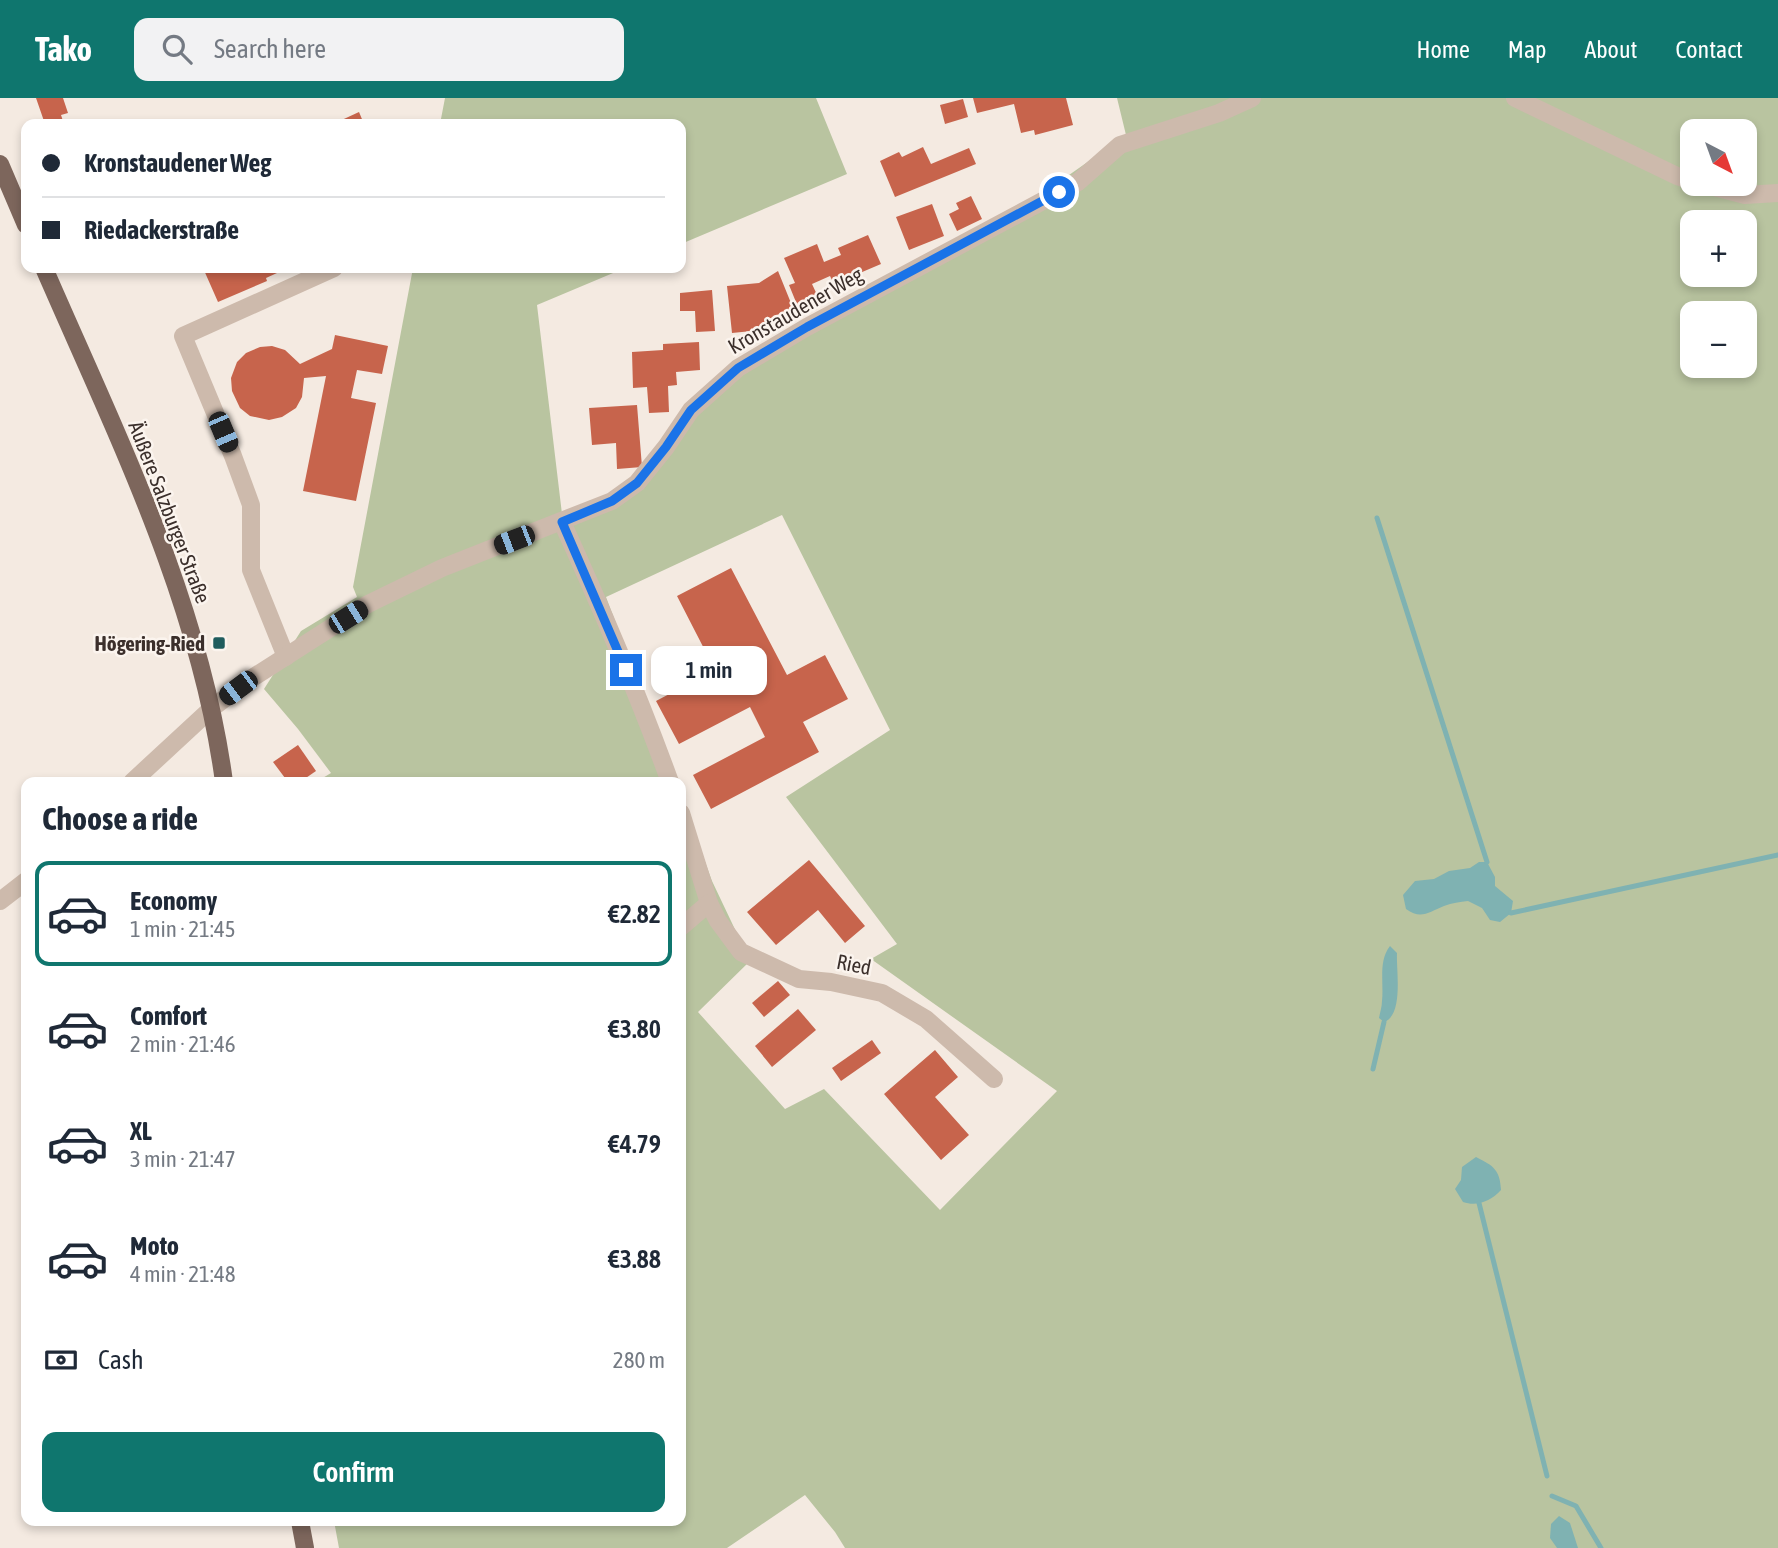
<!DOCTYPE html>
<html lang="en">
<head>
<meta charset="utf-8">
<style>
  :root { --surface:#fff; --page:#f2f2f3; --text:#1f2937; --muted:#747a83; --line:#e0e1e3; --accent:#0f766e }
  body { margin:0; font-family:"Asap Condensed",sans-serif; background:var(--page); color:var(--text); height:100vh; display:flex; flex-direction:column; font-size:26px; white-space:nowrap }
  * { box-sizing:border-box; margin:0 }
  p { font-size:23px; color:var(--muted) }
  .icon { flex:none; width:38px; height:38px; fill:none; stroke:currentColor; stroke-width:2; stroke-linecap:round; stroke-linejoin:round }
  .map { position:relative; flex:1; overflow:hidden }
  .panel { position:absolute; left:21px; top:679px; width:665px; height:749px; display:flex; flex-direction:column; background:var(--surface); border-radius:14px; box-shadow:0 4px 10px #0003 }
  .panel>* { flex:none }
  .banner { position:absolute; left:21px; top:21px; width:665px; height:154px; border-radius:14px; box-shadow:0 4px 10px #0003; display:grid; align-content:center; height:154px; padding:0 21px; background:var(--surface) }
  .needle { width:46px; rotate:139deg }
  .buttons { position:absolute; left:1680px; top:21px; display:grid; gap:14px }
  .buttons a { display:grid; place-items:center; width:77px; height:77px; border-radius:14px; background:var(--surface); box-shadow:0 4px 10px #0003; font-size:35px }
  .end { position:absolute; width:32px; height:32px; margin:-16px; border:9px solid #1a73e8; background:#fff; box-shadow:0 0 0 4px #fff }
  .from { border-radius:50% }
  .bubble { position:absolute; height:49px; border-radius:14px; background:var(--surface); box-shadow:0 4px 10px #0003; font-size:23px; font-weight:600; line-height:49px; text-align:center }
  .car { position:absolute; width:21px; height:42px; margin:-21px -10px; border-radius:9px; box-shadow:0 0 5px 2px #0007; background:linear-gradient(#222 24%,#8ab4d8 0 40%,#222 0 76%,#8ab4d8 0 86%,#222 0) }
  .banner b { display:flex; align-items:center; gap:24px; height:66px; font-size:26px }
  .banner b+b { border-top:2px solid var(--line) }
  .banner i { width:18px; height:18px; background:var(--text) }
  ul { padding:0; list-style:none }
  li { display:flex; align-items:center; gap:21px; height:105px; margin:0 14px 10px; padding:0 7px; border:4px solid transparent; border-radius:14px }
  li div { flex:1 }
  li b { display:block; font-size:26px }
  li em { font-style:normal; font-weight:600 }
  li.selected { border-color:var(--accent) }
  li>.icon { width:63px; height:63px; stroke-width:1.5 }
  h2 { padding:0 21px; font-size:32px; line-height:84px }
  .pay { display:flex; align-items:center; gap:18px; height:77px; padding:0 21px; font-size:26px }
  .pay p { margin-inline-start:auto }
  .cta { display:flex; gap:14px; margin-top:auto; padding:14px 21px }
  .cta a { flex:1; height:80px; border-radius:14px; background:var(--accent); color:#fff; font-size:28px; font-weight:600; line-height:80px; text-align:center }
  header { display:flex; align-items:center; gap:42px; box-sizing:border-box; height:98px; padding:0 35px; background:var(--accent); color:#fff }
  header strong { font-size:33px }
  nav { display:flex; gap:38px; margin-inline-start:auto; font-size:24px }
  .search { width:490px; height:63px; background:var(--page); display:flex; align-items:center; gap:18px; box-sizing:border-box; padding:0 24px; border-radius:14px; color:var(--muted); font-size:26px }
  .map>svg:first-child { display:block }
</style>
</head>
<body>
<header>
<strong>Tako</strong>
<div class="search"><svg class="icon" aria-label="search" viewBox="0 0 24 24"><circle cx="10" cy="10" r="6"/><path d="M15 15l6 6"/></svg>Search here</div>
<nav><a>Home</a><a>Map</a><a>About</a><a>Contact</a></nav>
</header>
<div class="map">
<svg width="1778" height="1450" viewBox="0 0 1778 1450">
  <rect width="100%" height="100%" fill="#f4eae1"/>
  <g fill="#b9c4a0" fill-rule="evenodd">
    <path d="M445,0h371l31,76 -166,70v-120h-241z"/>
    <path d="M1117,0h661v1450h-933l-10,-16 -30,-37 -78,53h-388l-5,-27h347v-725l31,85 38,80 -52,51 87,97 39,-20 116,121 117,-119 -186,-132 26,-15 -111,-147 104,-67 -108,-215 -176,82 70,185h-360l15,-9 -33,-44 -34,-40 37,-58 56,-34 -4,-10 60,-319h212l-88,37 25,209 73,-32 54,-75 343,-206 94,-66zM1692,33h53v53h-53zM1692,124h53v53h-53zM1692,215h53v53h-53z"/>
  </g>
  <g fill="#7fb2b2">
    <path d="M1479,764h8l8,15v9l18,15 -2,12 -11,9 -10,-2 -8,-12 -14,-7c-8,1 -16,2 -24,5 -15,6 -23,14 -38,3l-3,-14 12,-14 19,-2 15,-8 21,-3z"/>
    <path d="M1390,848l7,7c-1,17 7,62 -13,69l-5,-4c1,-6 3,-11 3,-17 2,-18 -4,-40 8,-55z"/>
    <path d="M1476,1059c18,9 24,13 25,33 -10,11 -24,17 -38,12l-8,-13 6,-9 1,-13z"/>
    <path d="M1559,1418l11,7 8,25h-21l-7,-10 1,-14z"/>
  </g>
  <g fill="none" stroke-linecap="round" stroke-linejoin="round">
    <g stroke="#7fb2b2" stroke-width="5">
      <path d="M1377,420l110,344"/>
      <path d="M1511,815l267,-58"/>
      <path d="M1373,971l11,-47"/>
      <path d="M1479,1105l68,273"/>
      <path d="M1552,1398l24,10 25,42"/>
    </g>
  </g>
  <g fill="#c7644c">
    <path d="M36,0h27l5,15 -7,2 3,9h-19z"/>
    <path d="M973,0h93l7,27 -38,10 -1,-5 -13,3 -7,-29 -37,9z"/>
    <path d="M963,1l5,18 -23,7 -5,-19z"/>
    <path d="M359,14l5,12h-31z"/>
    <path d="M923,49l8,17 38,-16 7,16 -81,33 -15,-36 19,-9 3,5z"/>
    <path d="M971,98l11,23 -25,12 -8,-17 10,-5 -3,-6z"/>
    <path d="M932,106l12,32 -35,14 -13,-33z"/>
    <path d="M868,137l13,29 -47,20 -4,-8 -18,8 7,15 -21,8 -9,-22 6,-2 -11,-25 33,-14 7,18 17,-7 -3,-7z"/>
    <path d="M203,170h85l-22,10 1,3 -49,21z"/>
    <path d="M778,173l15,37 -22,10 1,11 -40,4 -5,-47 32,-3z"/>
    <path d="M712,192l3,41 -19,1 -1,-21h-15v-18z"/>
    <path d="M335,237l53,11 -6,28 -25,-4 -6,28 25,5 -20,98 -53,-10 23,-115 -22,2 -2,19 -6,11 -14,9 -13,3 -19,-4 -10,-8 -8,-17 -1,-13 6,-16 9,-9 14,-6 12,-1 13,4 15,14 32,-15z"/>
    <path d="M699,244l1,28 -24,2 1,13 -9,1 1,26 -20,1 -2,-26 -14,1 -1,-36 31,-2v-6z"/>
    <path d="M637,307l5,62 -25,2 -1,-26 -24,2 -3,-37z"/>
    <path d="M731,470l56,107 38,-20 23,44 -45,23 16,30 -108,57 -18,-34 72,-38 -15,-30 -71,37 -23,-43 59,-31 -38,-74z"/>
    <path d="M298,647l18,26 -16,11h-12l-15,-20z"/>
    <path d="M809,762l56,66 -20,17 -27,-33 -42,35 -29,-33z"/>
    <path d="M778,883l12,14 -26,22 -12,-14z"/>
    <path d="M798,911l18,21 -44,37 -17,-21z"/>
    <path d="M872,942l9,13 -40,28 -9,-13z"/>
    <path d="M935,952l23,27 -23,20 34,38 -28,25 -57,-66z"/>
  </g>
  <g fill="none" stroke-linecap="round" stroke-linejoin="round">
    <g stroke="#cdbaac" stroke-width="18">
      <path d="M1515,0l162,78 15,5"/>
      <path d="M1703,86l42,11 33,-2"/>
      <path d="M562,424c39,85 76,172 108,260"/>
      <path d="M286,559l-35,-87v-65l-18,-49 -50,-120 151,-68"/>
      <path d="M132,684l80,-74 37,-28 119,-76 74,-36 170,-67 25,-18 29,-36 25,-37 47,-42 69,-41 271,-145 42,-37 99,-32 33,-15"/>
      <path d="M681,715l28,90 -28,24"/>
      <path d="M0,803l26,-20"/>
      <path d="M709,805l9,18 23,31 58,27 32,3 51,11 44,26 68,60"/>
    </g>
    <g stroke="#7d665c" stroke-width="18">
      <path d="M0,66l26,61"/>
      <path d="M44,170c72,166 156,333 180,514"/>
      <path d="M300,1423l5,27"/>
    </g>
  </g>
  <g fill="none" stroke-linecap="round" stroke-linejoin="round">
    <path stroke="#1a73e8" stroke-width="9" d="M626,572l-64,-148 50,-21 25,-18 29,-36 25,-37 47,-42 69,-41 252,-135"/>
  </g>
  <rect fill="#1f5c5d" stroke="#fbf4ee" stroke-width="2.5" x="212" y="538" width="14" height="14" rx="3.5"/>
  <g text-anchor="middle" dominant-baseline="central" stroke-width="5" stroke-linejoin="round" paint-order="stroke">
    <g font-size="21" fill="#3b2f2b" stroke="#fbf4ee">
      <text transform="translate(795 212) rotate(-30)">Kronstaudener Weg</text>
      <text transform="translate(170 414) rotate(69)">Äußere Salzburger Straße</text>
      <text transform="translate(854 866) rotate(11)">Ried</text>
    </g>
    <g font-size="21" font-weight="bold" fill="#3b2f2b" stroke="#fbf4ee" text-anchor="end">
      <text x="205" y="545">Högering-Ried</text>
    </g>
  </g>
</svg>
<div class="buttons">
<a><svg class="needle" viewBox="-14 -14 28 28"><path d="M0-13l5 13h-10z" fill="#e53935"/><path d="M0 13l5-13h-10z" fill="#747a83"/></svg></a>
<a>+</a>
<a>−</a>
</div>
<i class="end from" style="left:1059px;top:94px"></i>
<i class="end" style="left:626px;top:572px"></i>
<div class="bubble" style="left:651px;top:548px;width:116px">1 min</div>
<i class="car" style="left:223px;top:334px;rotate:157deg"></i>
<i class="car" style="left:514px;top:442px;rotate:249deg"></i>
<i class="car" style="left:348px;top:519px;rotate:58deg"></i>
<i class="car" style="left:238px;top:590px;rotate:233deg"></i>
<div class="banner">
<b><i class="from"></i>Kronstaudener Weg</b>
<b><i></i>Riedackerstraße</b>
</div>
<section class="panel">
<h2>Choose a ride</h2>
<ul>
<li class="selected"><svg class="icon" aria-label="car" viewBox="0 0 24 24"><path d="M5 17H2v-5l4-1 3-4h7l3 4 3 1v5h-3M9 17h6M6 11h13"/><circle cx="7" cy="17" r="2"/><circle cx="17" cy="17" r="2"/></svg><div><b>Economy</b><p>1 min · 21:45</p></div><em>€2.82</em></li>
<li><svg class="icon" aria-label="car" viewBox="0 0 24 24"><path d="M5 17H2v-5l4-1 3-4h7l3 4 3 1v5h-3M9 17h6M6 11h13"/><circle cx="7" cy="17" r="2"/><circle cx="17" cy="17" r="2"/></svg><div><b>Comfort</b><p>2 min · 21:46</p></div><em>€3.80</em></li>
<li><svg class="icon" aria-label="car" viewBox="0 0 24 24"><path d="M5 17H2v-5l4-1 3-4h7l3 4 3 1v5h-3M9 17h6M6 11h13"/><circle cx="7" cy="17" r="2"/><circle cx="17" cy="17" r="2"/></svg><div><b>XL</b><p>3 min · 21:47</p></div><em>€4.79</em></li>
<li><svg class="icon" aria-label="car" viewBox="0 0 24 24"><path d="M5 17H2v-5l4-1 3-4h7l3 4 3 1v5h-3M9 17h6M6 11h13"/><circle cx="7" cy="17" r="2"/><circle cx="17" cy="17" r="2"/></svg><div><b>Moto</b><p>4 min · 21:48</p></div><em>€3.88</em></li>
</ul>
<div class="pay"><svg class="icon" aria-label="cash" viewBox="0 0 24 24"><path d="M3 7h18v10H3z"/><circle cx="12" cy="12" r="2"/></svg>Cash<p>280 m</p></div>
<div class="cta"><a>Confirm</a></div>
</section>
</div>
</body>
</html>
